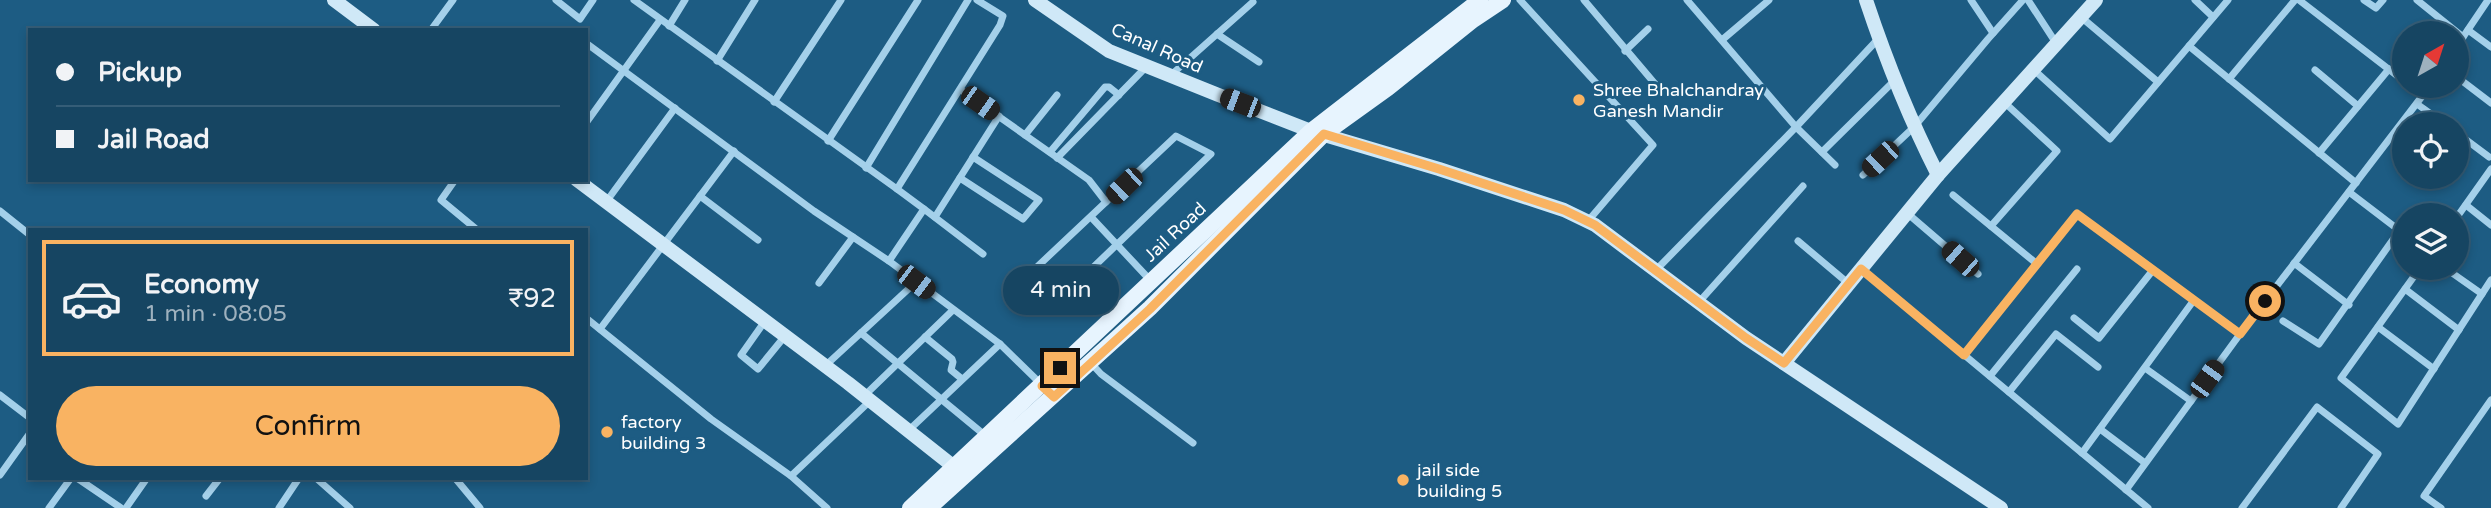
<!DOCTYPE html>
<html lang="en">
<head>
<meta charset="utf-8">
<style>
  :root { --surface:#164562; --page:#1f4c68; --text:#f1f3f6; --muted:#9eb1be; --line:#355d77; --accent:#f9b362 }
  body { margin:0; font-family:"Varela Round",sans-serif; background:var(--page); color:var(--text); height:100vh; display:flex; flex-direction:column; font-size:26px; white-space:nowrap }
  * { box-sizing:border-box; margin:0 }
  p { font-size:23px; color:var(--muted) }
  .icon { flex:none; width:38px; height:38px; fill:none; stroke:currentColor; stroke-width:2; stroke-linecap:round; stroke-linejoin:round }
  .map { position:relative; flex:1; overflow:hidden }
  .sheet { position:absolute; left:28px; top:228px; width:560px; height:252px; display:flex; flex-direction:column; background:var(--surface); border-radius:0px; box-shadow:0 4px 10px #0003,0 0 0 2px var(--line) }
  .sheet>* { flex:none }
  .top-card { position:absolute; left:28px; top:28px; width:560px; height:154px; border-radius:0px; box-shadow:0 4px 10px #0003,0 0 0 2px var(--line); display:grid; align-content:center; height:154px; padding:0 28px; background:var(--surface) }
  .needle { width:46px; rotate:39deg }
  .fabs { position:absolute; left:2392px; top:21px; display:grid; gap:14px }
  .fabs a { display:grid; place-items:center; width:77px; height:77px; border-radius:50%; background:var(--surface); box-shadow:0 4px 10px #0003,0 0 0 2px var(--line); font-size:35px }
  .end { position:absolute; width:32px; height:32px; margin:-16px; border:9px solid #f9b362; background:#111; box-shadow:0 0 0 4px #111 }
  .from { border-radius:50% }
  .bubble { position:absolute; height:49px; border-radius:24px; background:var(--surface); box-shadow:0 4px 10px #0003,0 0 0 2px var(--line); font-size:23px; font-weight:600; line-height:49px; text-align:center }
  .car { position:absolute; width:21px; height:42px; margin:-21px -10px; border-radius:9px; box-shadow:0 0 5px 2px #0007; background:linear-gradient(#222 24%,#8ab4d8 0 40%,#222 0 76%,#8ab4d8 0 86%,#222 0) }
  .top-card b { display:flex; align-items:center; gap:24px; height:66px; font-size:26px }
  .top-card b+b { border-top:2px solid var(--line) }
  .top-card i { width:18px; height:18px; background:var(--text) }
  ul { padding:12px 0 0; list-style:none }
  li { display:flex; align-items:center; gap:21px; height:116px; margin:0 14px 10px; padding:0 14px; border:4px solid transparent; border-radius:0px }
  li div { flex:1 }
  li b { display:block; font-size:26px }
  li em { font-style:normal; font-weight:600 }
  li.selected { border-color:var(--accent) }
  li>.icon { width:63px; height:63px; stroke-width:1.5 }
  .cta { display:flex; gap:14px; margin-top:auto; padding:14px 28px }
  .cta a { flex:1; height:80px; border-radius:42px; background:var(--accent); color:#111; font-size:28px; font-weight:600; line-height:80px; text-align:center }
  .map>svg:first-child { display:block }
</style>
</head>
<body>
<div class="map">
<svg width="2491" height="508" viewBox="0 0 2491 508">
  <rect width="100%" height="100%" fill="#1d5c83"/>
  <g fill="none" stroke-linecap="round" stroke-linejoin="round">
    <g stroke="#a4d0ea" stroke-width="7">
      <path d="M556,0l24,19 13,-19"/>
      <path d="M634,0l263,189"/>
      <path d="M977,0l26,16 -3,9 -103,164 27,20 -35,52 111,83 42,41"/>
      <path d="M1520,0l133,145 -65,76"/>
      <path d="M1584,0l72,85"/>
      <path d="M1687,0l109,127 83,-89"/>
      <path d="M1971,0l22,33"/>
      <path d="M2028,0l28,43"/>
      <path d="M2195,0l18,17"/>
      <path d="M2299,0l105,81"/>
      <path d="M2364,0l12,8 7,-8"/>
      <path d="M2417,0l46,37"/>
      <path d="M2081,17l77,65"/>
      <path d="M669,26l16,-26"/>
      <path d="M431,30l22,-30"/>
      <path d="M2468,30l23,17"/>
      <path d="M1217,34l42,28"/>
      <path d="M1722,40l47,-40"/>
      <path d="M586,43l228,168 75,50"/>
      <path d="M2189,46l167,137"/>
      <path d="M2457,46l31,-46"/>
      <path d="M1625,51l23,-22"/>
      <path d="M717,61l38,-61"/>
      <path d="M2033,69l77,70 118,-139"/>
      <path d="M2315,70l43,36"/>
      <path d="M1171,75l82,-73"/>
      <path d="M2457,77l34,26"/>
      <path d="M2229,79l66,-79"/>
      <path d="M2411,86l12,9 7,-9"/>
      <path d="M961,90l128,90 17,22"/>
      <path d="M774,102l67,-102"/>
      <path d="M2417,104l28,20"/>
      <path d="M586,123l74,-103"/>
      <path d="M2457,133l32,24"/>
      <path d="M1025,135l32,-40"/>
      <path d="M2391,138l13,10"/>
      <path d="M828,141l90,-141"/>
      <path d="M1050,152l55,-65h4l10,8"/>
      <path d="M1822,152l72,-71"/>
      <path d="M2319,153l70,-84"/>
      <path d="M1057,158l90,-92"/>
      <path d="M866,168l102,-168"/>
      <path d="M1863,175l51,-48 74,-88 35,-39"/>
      <path d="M2442,177l6,4"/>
      <path d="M960,178l63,41 16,-19 -66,-43"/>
      <path d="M455,180l-14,20 35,29"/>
      <path d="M2349,192l55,42"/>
      <path d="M1953,195l84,69"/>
      <path d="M700,196l58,44"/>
      <path d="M606,202l69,-94"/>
      <path d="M2466,205l25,20"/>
      <path d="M924,209l59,45"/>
      <path d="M0,211l30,24"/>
      <path d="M1907,213l71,61"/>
      <path d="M2410,215l5,-6"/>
      <path d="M935,217l64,-101"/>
      <path d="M1091,217l60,64"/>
      <path d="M2457,217l34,-48"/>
      <path d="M1991,226l66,-75 -53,-49"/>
      <path d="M1798,241l51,43"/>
      <path d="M2294,263l55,42"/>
      <path d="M2420,268l-79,110 57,46 93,-144"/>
      <path d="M2445,268l37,26"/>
      <path d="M1861,269l287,239"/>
      <path d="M1656,270l140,-143 39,38"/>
      <path d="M1021,282l155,-146 35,18 -131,126"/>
      <path d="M819,283l34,-46"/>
      <path d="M2405,289l54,41"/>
      <path d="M1699,302l104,-116"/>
      <path d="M586,318l125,101 80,57 79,-75"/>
      <path d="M2074,318l25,20 54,-68"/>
      <path d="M765,321l-24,34 17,14 27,-33"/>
      <path d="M2283,321l36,23 85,-120"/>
      <path d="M2378,327l56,42"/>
      <path d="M600,329l134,-178"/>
      <path d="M861,333l126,104"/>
      <path d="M925,337l27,22 1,3 -2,8 11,9"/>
      <path d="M1964,355l113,-141 163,120"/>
      <path d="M1089,361l12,13 92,69"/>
      <path d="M825,366l91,-84"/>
      <path d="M2145,368l46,33"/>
      <path d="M1990,376l87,-107"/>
      <path d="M2009,392l47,-58 42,33"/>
      <path d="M0,395l30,23"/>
      <path d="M864,396l89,-86"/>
      <path d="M2100,429l45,34"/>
      <path d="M909,430l91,-86"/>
      <path d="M2082,453l112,-153"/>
      <path d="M0,475l30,-42"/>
      <path d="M791,476l36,32"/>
      <path d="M77,478l44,30"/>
      <path d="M316,478l34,30"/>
      <path d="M455,478l25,30"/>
      <path d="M2126,490l114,-156 183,-239"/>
      <path d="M206,496l14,-18"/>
      <path d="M49,508l22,-30"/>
      <path d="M126,508l21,-30"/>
      <path d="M279,508l20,-30"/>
      <path d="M2242,508l75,-101 61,47 -37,54"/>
      <path d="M2441,508l-17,-12 67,-96"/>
    </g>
    <g stroke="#cfe8f7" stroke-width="14">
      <path d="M334,0l40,30"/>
      <path d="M1035,0l74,51 107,43 95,37 128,38 125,41 31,15 151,113 255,170"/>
      <path d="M1866,0c20,60 43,118 72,175"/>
      <path d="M577,180l271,203 115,91"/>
      <path d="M1784,363l154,-188 158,-175"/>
    </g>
    <g stroke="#e7f4fe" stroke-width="16">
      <path d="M910,508l401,-377 169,-131"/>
      <path d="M929,508l221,-200 174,-174 64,-46 85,-68 30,-20"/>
    </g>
  </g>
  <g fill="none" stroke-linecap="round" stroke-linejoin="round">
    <path stroke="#f9b362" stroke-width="9" d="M1060,368l-18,18 12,11 96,-88 174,-175 115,35 125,41 31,15 151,113 38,25 77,-94 103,86 113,-141 163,120 25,-33"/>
  </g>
  <g fill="#f9b362" stroke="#1d5c83" stroke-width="2.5">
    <circle cx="1579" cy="100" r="7"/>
    <circle cx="607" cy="432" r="7"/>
    <circle cx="1403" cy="480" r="7"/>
  </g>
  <g text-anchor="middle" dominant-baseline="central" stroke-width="6" stroke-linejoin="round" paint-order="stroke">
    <g font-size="18" fill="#fff" stroke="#1d5c83">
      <text transform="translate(1157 48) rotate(24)">Canal Road</text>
      <text transform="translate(1175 232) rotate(-43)">Jail Road</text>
    </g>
    <g font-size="18" fill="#fff" stroke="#1d5c83" text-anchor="start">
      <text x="1593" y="90">Shree Bhalchandray<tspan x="1593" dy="21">Ganesh Mandir</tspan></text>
      <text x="621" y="422">factory<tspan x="621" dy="21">building 3</tspan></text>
      <text x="1417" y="470">jail side<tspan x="1417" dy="21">building 5</tspan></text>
    </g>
  </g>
</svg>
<div class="fabs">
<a><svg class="needle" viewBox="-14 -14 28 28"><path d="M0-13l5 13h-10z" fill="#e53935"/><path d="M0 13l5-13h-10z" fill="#9eb1be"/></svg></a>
<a><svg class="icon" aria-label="locate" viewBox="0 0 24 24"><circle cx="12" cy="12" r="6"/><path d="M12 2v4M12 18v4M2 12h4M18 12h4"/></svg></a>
<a><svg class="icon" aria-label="layers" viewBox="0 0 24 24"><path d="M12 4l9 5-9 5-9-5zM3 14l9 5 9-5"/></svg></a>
</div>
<i class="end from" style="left:2265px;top:301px"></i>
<i class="end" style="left:1060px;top:368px"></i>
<div class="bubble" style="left:1003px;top:266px;width:116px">4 min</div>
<i class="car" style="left:980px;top:103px;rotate:125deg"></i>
<i class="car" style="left:1240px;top:103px;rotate:291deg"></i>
<i class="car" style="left:1880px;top:159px;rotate:227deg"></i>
<i class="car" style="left:1124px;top:186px;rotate:226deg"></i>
<i class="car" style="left:1960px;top:259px;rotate:311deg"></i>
<i class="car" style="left:916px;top:282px;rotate:127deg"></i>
<i class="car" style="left:2207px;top:379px;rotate:36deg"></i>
<div class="top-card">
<b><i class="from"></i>Pickup</b>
<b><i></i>Jail Road</b>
</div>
<section class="sheet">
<ul>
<li class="selected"><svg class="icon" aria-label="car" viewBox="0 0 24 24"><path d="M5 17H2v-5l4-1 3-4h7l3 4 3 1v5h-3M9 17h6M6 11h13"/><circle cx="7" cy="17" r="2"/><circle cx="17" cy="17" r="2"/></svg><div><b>Economy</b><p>1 min · 08:05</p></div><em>₹92</em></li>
</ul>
<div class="cta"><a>Confirm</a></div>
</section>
</div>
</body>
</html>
